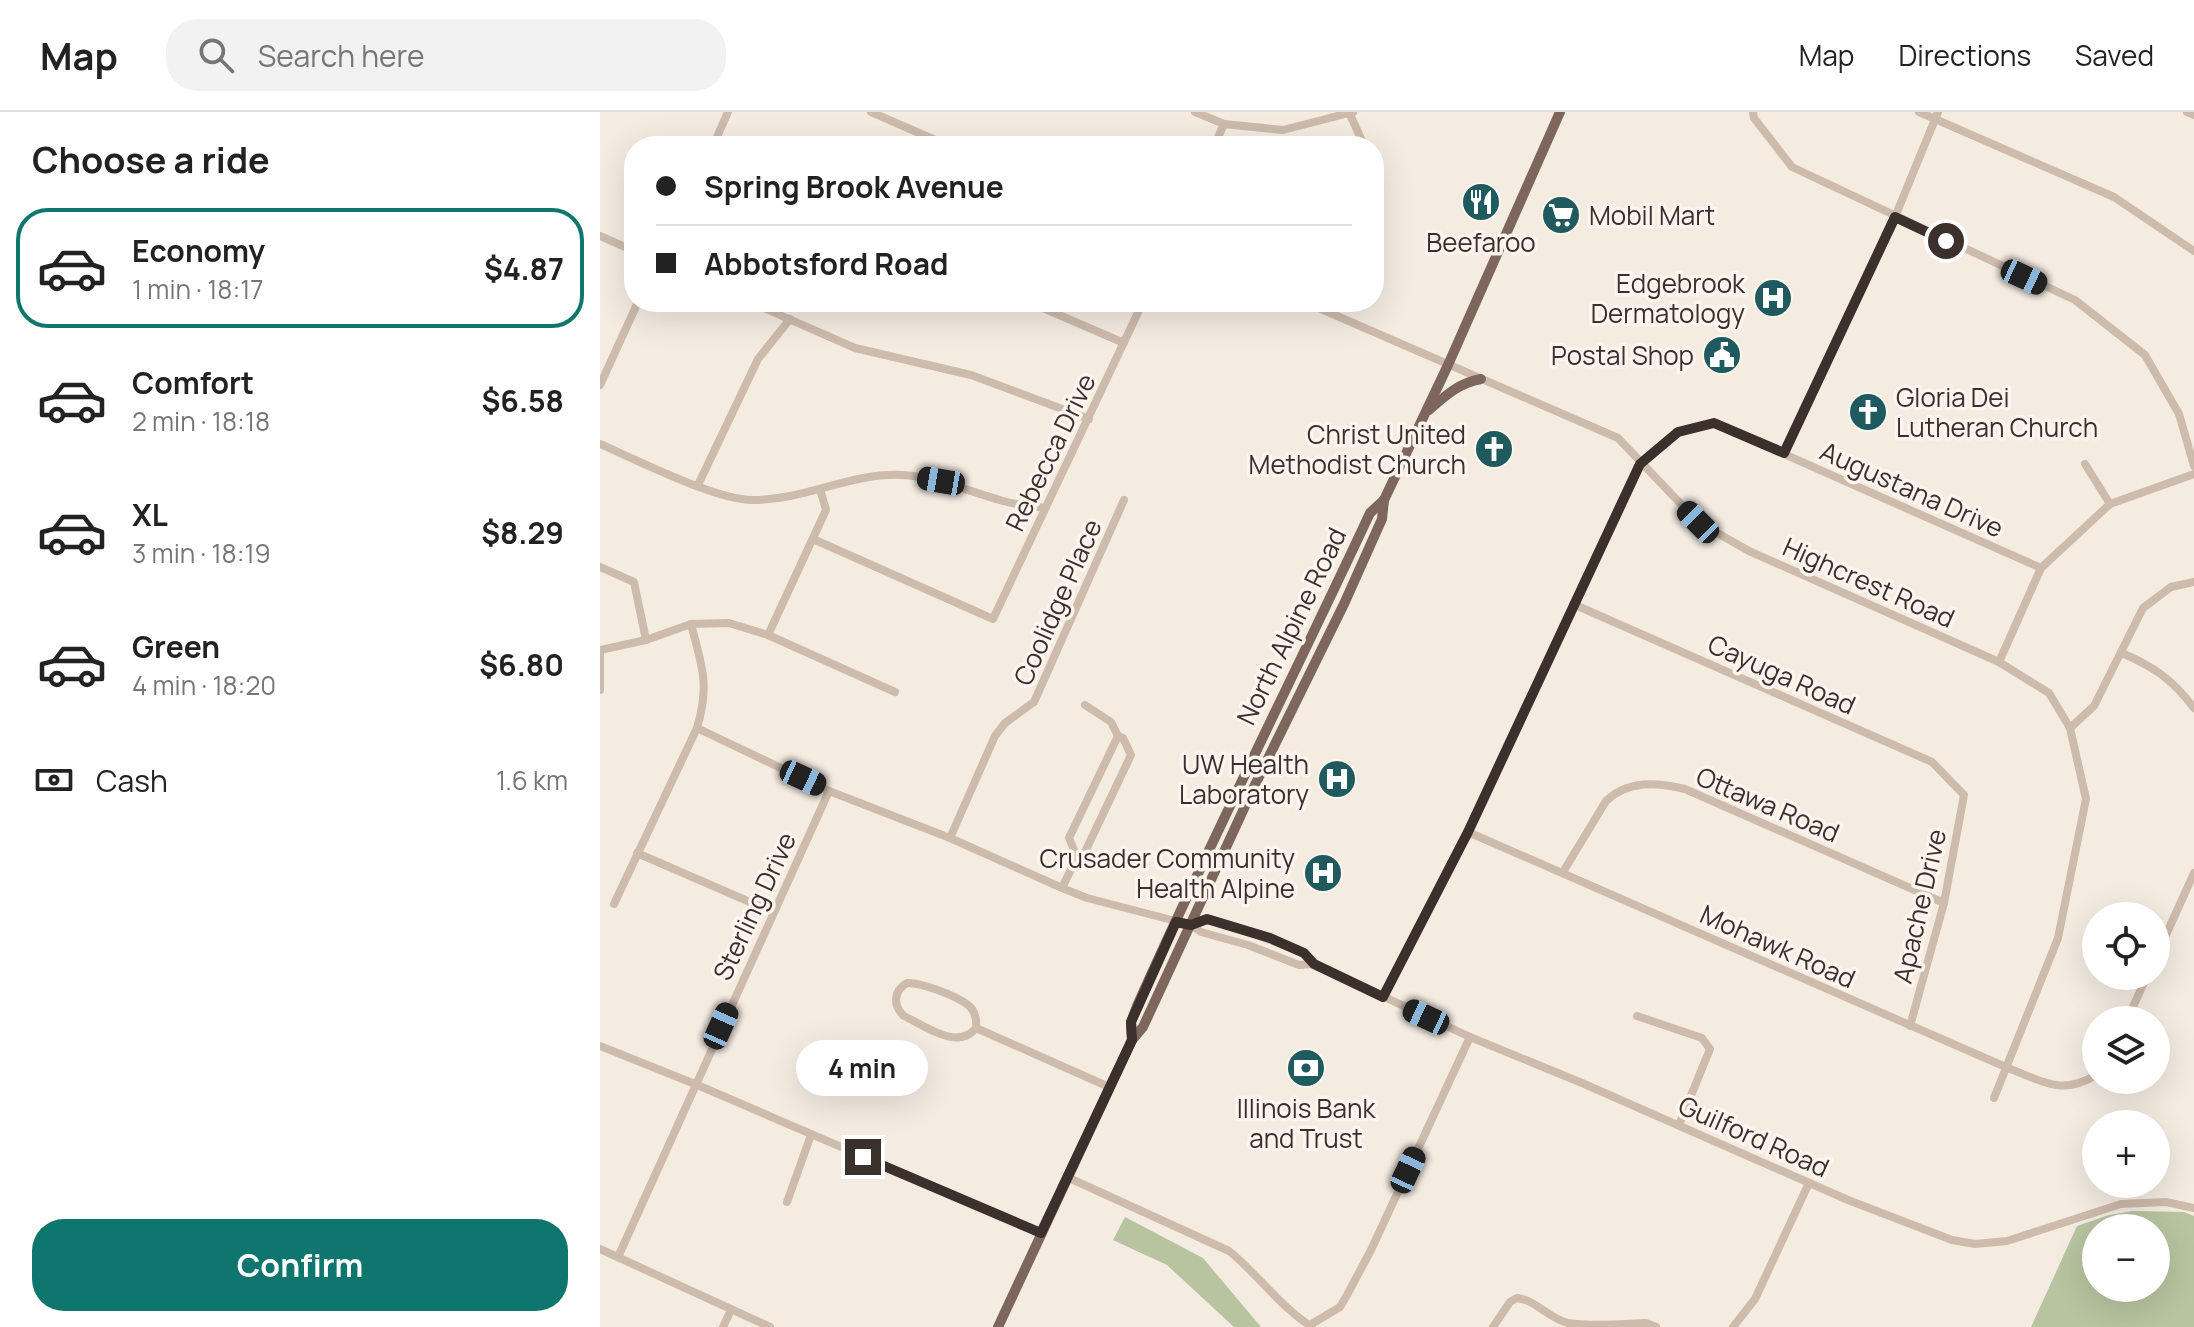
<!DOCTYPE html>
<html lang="en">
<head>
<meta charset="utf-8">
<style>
  :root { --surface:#fff; --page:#f2f2f2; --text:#222; --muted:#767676; --line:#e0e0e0; --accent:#0f766e }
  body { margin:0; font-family:Manrope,sans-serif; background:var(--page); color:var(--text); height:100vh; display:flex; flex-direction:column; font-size:30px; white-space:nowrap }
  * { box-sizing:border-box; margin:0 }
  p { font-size:26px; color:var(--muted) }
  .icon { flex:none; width:44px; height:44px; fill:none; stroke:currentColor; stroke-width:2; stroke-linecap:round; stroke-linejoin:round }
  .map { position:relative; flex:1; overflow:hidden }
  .panel { display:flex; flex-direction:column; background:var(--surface); width:600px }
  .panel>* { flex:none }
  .hud { position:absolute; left:24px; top:24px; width:760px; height:176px; border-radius:32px; box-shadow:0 8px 32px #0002; display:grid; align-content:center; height:176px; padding:0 32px; background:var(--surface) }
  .controls { position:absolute; left:1482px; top:790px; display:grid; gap:16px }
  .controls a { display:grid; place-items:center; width:88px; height:88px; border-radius:50%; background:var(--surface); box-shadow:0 8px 32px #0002; font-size:40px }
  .end { position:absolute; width:36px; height:36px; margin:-18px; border:10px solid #3b302b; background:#fff; box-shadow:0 0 0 4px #fff }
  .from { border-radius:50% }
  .bubble { position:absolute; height:56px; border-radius:28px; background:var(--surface); box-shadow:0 8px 32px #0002; font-size:26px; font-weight:700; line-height:56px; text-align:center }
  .car { position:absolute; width:24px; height:48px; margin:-24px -12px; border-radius:10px; box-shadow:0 0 6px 2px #0007; background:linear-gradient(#222 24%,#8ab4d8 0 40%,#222 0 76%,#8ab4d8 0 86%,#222 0) }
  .hud b { display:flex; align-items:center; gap:28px; height:76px; font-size:30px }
  .hud b+b { border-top:2px solid var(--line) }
  .hud i { width:20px; height:20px; background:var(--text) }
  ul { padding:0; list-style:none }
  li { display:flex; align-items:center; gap:24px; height:120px; margin:0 16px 12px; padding:0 16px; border:4px solid transparent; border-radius:32px }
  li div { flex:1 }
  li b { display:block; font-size:30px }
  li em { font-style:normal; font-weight:700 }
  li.on { border-color:var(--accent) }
  li>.icon { width:72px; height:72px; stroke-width:1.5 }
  h2 { padding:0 32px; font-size:36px; line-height:96px }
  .pay { display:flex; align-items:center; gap:20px; height:88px; padding:0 32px; font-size:30px }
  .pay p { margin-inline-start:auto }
  .action { display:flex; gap:16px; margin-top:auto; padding:16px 32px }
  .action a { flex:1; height:92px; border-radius:32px; background:var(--accent); color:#fff; font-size:32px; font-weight:700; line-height:92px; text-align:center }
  header { display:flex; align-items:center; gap:48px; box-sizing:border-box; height:112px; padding:0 40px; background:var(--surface); border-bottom:2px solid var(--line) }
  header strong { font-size:38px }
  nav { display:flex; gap:44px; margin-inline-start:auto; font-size:28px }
  .search { width:560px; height:72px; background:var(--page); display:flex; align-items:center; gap:20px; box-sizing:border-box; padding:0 28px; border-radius:32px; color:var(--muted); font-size:30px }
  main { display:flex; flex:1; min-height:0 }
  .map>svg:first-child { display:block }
</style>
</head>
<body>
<header>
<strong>Map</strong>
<div class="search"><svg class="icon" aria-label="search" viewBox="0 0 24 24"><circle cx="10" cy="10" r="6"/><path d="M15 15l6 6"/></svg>Search here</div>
<nav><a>Map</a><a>Directions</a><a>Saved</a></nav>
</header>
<main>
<section class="panel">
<h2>Choose a ride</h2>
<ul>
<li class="on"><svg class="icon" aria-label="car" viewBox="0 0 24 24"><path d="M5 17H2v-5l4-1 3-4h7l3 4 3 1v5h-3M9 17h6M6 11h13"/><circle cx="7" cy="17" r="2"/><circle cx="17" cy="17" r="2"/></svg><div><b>Economy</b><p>1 min · 18:17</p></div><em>$4.87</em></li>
<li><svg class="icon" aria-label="car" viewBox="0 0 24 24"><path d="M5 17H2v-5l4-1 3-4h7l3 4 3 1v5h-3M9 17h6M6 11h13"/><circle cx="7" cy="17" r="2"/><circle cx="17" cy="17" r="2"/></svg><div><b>Comfort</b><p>2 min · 18:18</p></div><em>$6.58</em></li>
<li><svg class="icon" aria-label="car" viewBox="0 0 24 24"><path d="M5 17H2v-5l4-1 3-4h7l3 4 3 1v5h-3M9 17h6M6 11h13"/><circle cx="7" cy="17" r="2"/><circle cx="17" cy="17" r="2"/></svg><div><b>XL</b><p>3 min · 18:19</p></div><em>$8.29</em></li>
<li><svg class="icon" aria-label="car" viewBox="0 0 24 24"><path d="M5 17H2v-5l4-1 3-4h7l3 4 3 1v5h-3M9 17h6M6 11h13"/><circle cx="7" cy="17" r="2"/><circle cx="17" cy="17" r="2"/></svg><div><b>Green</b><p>4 min · 18:20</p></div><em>$6.80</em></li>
</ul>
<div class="pay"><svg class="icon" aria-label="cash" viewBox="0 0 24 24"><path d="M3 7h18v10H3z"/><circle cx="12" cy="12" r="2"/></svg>Cash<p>1.6 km</p></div>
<div class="action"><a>Confirm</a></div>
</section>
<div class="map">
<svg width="1594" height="1215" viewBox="0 0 1594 1215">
  <rect width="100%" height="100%" fill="#f4ebe1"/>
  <g fill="#b8c4a0" fill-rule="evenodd">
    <path d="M1533,1099l51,1 10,4v111h-163l46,-101 32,-11zM1496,1116h60v60h-60z"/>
    <path d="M525,1105l78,41 58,69h-27l-67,-62 -54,-25z"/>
  </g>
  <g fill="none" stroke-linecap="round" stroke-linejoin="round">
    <g stroke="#cdbbac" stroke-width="8">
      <path d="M271,0l78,34"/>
      <path d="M595,0l29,12 59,6 70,-18"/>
      <path d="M749,0l13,29"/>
      <path d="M1153,0l1,6 38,49 283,133 70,55 34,59 15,52"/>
      <path d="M1319,0l195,85 80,54"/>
      <path d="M1587,0l7,3"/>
      <path d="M113,34l15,-34"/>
      <path d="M614,34l10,-22"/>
      <path d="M0,124l34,15"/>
      <path d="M150,190l105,46 116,27 118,44"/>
      <path d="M429,190l95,41"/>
      <path d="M705,190l313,136 80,84 51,29 250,111 50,31 21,35 16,71 -28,139 -64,160"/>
      <path d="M0,273l38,-83"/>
      <path d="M0,332c37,16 117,57 154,56 51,0 98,-28 149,-25 35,2 67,17 100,26 14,4 28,5 42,7"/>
      <path d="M1184,341l111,-236 43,-105"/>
      <path d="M1485,352l25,40"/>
      <path d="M98,373l60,-126 32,-40"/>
      <path d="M213,427l180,80 150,-317"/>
      <path d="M0,455l34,15 12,58"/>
      <path d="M973,492l359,158 32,33 -20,108 -34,123"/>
      <path d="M168,523l58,-125 -6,-21"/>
      <path d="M0,538l46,-10 45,-16 38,-1 39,12 127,57"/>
      <path d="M1522,541c32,14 50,26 72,55"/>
      <path d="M1399,550l42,-94 69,-64 84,-30"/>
      <path d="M0,578v-40"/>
      <path d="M485,593l26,17 7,14"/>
      <path d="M97,616l132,63 121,47 112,50 25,10 104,27 10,7 47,13 51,20 15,-1"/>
      <path d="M1470,616l24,-22 49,-98 28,-21 23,-5"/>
      <path d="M868,720l540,236c34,13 54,28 88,7"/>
      <path d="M350,726l45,-102 10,-13 29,-21 90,-202"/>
      <path d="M37,741l136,59"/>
      <path d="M963,760l43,-71c22,-21 51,-19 79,-12l259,114"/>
      <path d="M462,776l15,-31 7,-3 47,-99 -8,-17 -5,-2 -49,102 8,19"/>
      <path d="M14,792l83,-176c13,-44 5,-61 -6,-104"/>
      <path d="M591,813l16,-6 29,8 68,26 10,11 156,73 112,46 266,117 104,40 23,4 32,-3 114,-37 45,-2 28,6"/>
      <path d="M1556,845l38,-84"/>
      <path d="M307,871c13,-1 50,13 61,22 7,5 9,15 8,23 -18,23 -51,-2 -72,-12 -11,-10 -11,-25 3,-33z"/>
      <path d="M783,885l85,-165 172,-368 38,-32 36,-9 327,145"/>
      <path d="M1037,904l65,22 8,11 -31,76"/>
      <path d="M1527,908l20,-44"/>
      <path d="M376,916l133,59"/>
      <path d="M0,934l95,38 346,149"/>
      <path d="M467,1065l162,74c30,24 51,56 83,76"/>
      <path d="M187,1090l24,-67"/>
      <path d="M0,1137l170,78"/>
      <path d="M18,1145l211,-466"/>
      <path d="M710,1213l30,-18 7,-12 24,-45 99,-213"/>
      <path d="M123,1215l8,-17"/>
      <path d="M893,1215l17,-25 7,-4c19,2 32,21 51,25 24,4 54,1 78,0l10,4"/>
      <path d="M1133,1215l22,-28 54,-116"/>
    </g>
    <g stroke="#7d675c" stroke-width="10">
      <path d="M829,298c17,-15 30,-27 52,-31"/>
      <path d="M532,928l-1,-18 6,-16c74,-166 156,-328 233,-493l14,-13"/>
      <path d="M398,1215l134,-287 11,-13 110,-238 91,-185 38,-85 2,-19 64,-135 112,-253"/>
    </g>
  </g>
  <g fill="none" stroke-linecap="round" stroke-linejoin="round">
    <path stroke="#3b302b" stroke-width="10" d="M263,1045l178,76 91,-193 -1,-18 45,-100 15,3 16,-6 63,19 34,15 10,11 69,33 85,-165 172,-368 38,-32 36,-9 70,30 111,-236 51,24"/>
  </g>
  <defs>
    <g id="restaurant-disc" transform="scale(2)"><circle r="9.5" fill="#1f5a5e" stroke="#fbf5ee"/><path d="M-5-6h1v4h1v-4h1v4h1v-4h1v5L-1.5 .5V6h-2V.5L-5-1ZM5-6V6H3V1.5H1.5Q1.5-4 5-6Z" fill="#fff"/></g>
    <g id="supermarket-disc" transform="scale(2)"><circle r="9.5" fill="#1f5a5e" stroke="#fbf5ee"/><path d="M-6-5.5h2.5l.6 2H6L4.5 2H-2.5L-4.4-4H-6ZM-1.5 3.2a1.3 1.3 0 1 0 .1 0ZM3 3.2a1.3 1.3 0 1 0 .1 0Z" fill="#fff"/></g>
    <g id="hospital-disc" transform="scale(2)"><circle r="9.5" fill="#1f5a5e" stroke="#fbf5ee"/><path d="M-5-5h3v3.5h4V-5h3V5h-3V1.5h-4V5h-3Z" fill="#fff"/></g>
    <g id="civic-disc" transform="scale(2)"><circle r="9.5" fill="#1f5a5e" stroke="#fbf5ee"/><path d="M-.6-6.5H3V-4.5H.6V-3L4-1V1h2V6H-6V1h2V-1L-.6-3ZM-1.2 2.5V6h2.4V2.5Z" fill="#fff"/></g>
    <g id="church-disc" transform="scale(2)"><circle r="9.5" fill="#1f5a5e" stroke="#fbf5ee"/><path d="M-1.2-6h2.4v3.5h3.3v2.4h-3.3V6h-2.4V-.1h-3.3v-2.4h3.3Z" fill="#fff"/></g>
    <g id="bank-disc" transform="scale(2)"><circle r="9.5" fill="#1f5a5e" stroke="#fbf5ee"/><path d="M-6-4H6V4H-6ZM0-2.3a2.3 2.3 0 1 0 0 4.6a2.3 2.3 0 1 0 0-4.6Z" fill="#fff"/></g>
  </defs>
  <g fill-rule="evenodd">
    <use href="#restaurant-disc" x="881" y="90"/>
    <use href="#supermarket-disc" x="961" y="103"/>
    <use href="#hospital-disc" x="1173" y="186"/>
    <use href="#civic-disc" x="1122" y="243"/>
    <use href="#church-disc" x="1268" y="300"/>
    <use href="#church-disc" x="894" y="337"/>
    <use href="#hospital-disc" x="737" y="667"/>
    <use href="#hospital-disc" x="723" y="761"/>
    <use href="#bank-disc" x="706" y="956"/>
  </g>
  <g text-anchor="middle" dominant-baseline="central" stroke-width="7" stroke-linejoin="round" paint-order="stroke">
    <g font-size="26" fill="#3b302b" stroke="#fbf5ee" text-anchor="end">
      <text x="989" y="103" text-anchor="start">Mobil Mart</text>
      <text x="881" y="130" text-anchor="middle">Beefaroo</text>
      <text x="1145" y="171">Edgebrook<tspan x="1145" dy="30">Dermatology</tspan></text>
      <text x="1094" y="243">Postal Shop</text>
      <text x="1296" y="285" text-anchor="start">Gloria Dei<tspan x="1296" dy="30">Lutheran Church</tspan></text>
      <text x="866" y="322">Christ United<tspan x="866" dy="30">Methodist Church</tspan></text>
      <text x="709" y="652">UW Health<tspan x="709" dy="30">Laboratory</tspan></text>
      <text x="695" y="746">Crusader Community<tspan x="695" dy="30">Health Alpine</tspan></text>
      <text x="706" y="996" text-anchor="middle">Illinois Bank<tspan x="706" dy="30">and Trust</tspan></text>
    </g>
    <g font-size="26" fill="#3b302b" stroke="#fbf5ee">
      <text transform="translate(450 340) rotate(-64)">Rebecca Drive</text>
      <text transform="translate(1312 377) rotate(24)">Augustana Drive</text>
      <text transform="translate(1269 470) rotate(24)">Highcrest Road</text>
      <text transform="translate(457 490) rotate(-66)">Coolidge Place</text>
      <text transform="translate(691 514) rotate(-64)">North Alpine Road</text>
      <text transform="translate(1182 562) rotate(24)">Cayuga Road</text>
      <text transform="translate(1168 692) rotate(23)">Ottawa Road</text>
      <text transform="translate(154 794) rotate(-65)">Sterling Drive</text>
      <text transform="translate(1319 794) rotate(-77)">Apache Drive</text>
      <text transform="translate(1178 834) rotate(24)">Mohawk Road</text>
      <text transform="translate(1154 1024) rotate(24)">Guilford Road</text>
    </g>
  </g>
</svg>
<div class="controls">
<a><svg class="icon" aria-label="locate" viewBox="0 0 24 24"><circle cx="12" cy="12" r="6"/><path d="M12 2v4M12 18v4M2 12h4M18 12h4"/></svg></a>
<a><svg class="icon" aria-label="layers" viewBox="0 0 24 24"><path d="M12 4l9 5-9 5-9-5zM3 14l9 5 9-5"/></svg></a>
<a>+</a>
<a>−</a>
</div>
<i class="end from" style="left:1346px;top:129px"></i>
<i class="end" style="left:263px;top:1045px"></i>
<div class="bubble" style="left:196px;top:928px;width:132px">4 min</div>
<i class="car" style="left:1424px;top:165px;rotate:115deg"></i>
<i class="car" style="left:341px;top:369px;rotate:280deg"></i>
<i class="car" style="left:1098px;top:410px;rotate:315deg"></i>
<i class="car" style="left:203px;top:666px;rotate:115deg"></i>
<i class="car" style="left:826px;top:905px;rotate:295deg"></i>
<i class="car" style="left:121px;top:914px;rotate:24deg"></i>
<i class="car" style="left:808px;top:1058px;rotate:25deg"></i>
<div class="hud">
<b><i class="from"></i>Spring Brook Avenue</b>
<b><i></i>Abbotsford Road</b>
</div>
</div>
</main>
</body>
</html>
